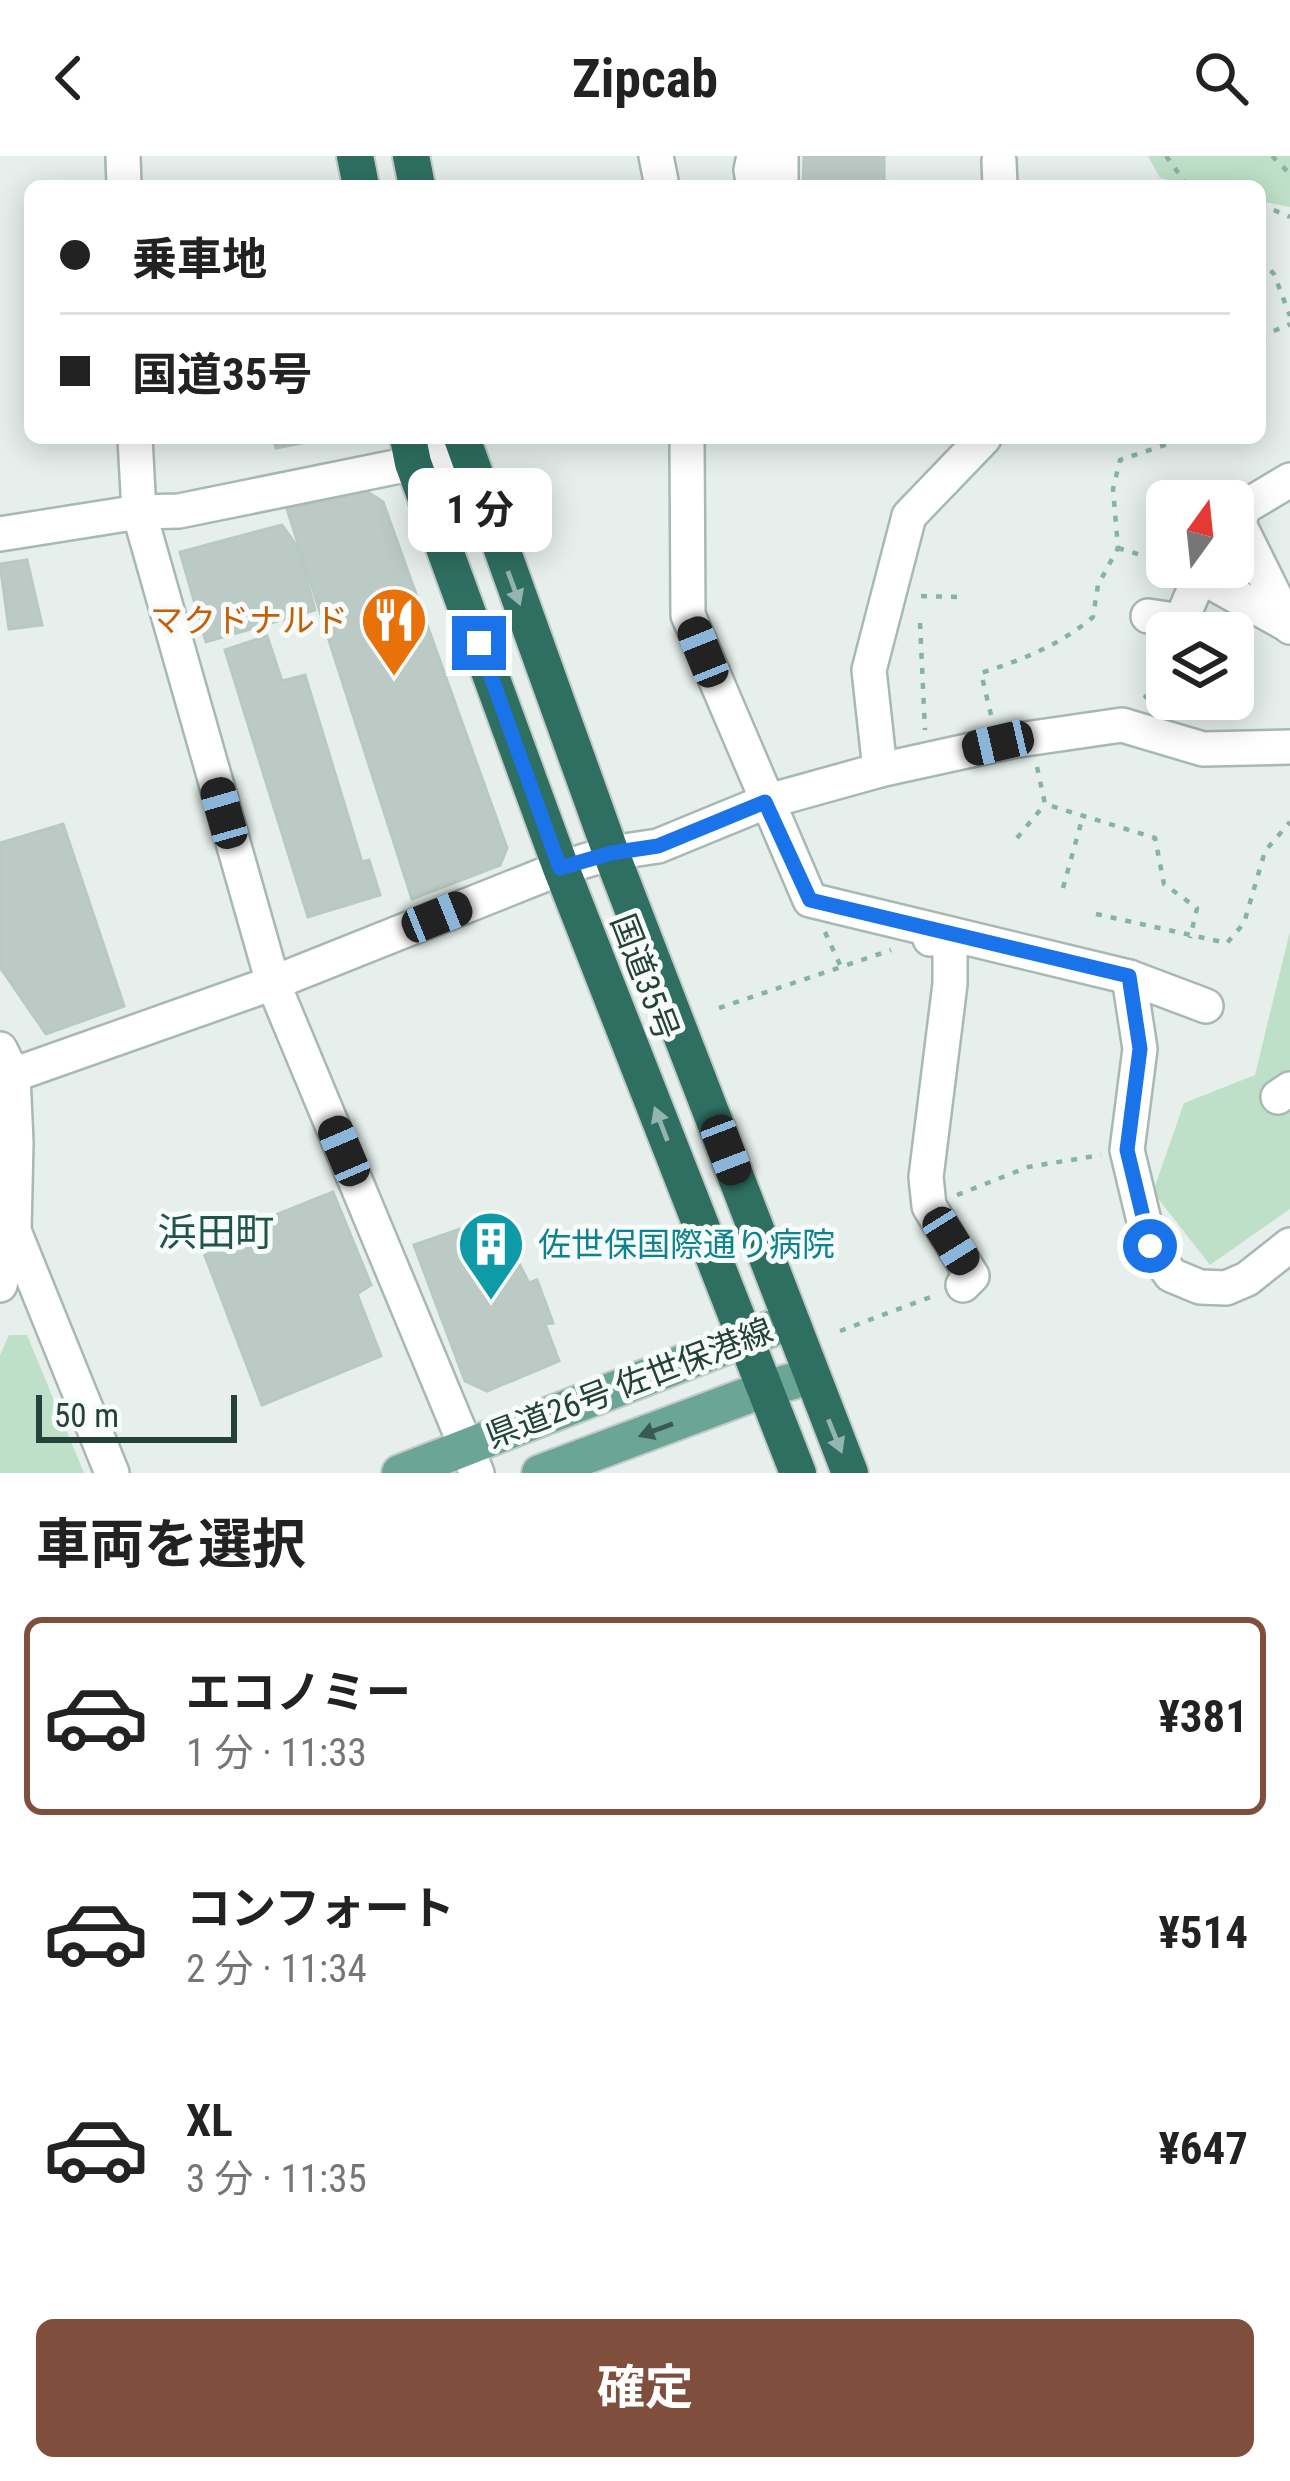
<!DOCTYPE html>
<html lang="ja">
<head>
<meta charset="utf-8">
<style>
  :root { --surface:#fff; --page:#f6f6f6; --text:#222; --muted:#767676; --line:#e0e0e0; --accent:#804e3d }
  body { margin:0; font-family:"Roboto Condensed","Noto Sans JP",sans-serif; background:var(--page); color:var(--text); height:100vh; display:flex; flex-direction:column; font-size:45px; white-space:nowrap }
  * { box-sizing:border-box; margin:0 }
  p { font-size:39px; color:var(--muted) }
  .icon { flex:none; width:66px; height:66px; fill:none; stroke:currentColor; stroke-width:2; stroke-linecap:round; stroke-linejoin:round }
  .map { position:relative; height:1317px; overflow:hidden }
  .side { display:flex; flex-direction:column; background:var(--surface); flex:1 }
  .side>* { flex:none }
  .top-card { position:absolute; left:24px; top:24px; width:1242px; height:264px; border-radius:18px; box-shadow:0 6px 30px #0003; display:grid; align-content:center; height:264px; padding:0 36px; background:var(--surface) }
  .needle { width:78px; rotate:15deg }
  .controls { position:absolute; left:1146px; top:324px; display:grid; gap:24px }
  .controls a { display:grid; place-items:center; width:108px; height:108px; border-radius:18px; background:var(--surface); box-shadow:0 6px 30px #0003; font-size:60px }
  .scale { position:absolute; left:36px; bottom:30px; width:201px; box-sizing:border-box; padding-left:12px; border:6px solid #24423a; border-top:0; font-size:33px; line-height:42px; white-space:nowrap; color:#24423a; -webkit-text-stroke:9px #f7fbf9; paint-order:stroke }
  .end { position:absolute; width:54px; height:54px; margin:-27px; border:15px solid #1a73e8; background:#fff; box-shadow:0 0 0 6px #fff }
  .from { border-radius:50% }
  .bubble { position:absolute; height:84px; border-radius:18px; background:var(--surface); box-shadow:0 6px 30px #0003; font-size:39px; font-weight:700; line-height:84px; text-align:center }
  .car { position:absolute; width:36px; height:72px; margin:-36px -18px; border-radius:15px; box-shadow:0 0 9px 3px #0007; background:linear-gradient(#222 24%,#8ab4d8 0 40%,#222 0 76%,#8ab4d8 0 86%,#222 0) }
  .top-card b { display:flex; align-items:center; gap:42px; height:114px; font-size:45px }
  .top-card b+b { border-top:3px solid var(--line) }
  .top-card i { width:30px; height:30px; background:var(--text) }
  ul { padding:0; list-style:none }
  li { display:flex; align-items:center; gap:36px; height:198px; margin:0 24px 18px; padding:0 12px; border:6px solid transparent; border-radius:18px }
  li div { flex:1 }
  li b { display:block; font-size:45px }
  li em { font-style:normal; font-weight:700 }
  li.current { border-color:var(--accent) }
  li>.icon { width:108px; height:108px; stroke-width:1.5 }
  h2 { padding:0 36px; font-size:54px; line-height:144px }
  .action { display:flex; gap:24px; margin-top:auto; padding:24px 36px }
  .action a { flex:1; height:138px; border-radius:18px; background:var(--accent); color:#fff; font-size:48px; font-weight:700; line-height:138px; text-align:center }
  header { display:flex; justify-content:space-between; align-items:center; height:156px; padding:0 36px; background:var(--surface); font-size:54px; font-weight:700 }
  .map>svg:first-child { display:block }
</style>
</head>
<body>
<header><svg class="icon" aria-label="back" viewBox="0 0 24 24"><path d="M15 5l-7 7 7 7"/></svg>Zipcab<svg class="icon" aria-label="search" viewBox="0 0 24 24"><circle cx="10" cy="10" r="6"/><path d="M15 15l6 6"/></svg></header>
<div class="map">
<svg width="1290" height="1317" viewBox="0 0 1290 1317">
  <rect width="100%" height="100%" fill="#e6efeb"/>
  <g fill="#bfe0c8">
    <path d="M1148,0h142v51l-30,-6v-15h-65l-35,-8z"/>
    <path d="M1290,775v278l-80,56 -57,-73 31,-89 71,-28z"/>
    <path d="M9,1179h18l57,138h-84v-118z"/>
  </g>
  <g fill="#bbcac4" stroke="#b8c9c2" stroke-width="3">
    <path d="M804,0h80v30h-81z"/>
    <path d="M273,282h54l-51,10z"/>
    <path d="M366,335l17,11 124,346 -7,17 -88,34 -125,-390z"/>
    <path d="M282,369l16,23 17,62 -109,32 -26,-90z"/>
    <path d="M27,404l15,65 -33,4 -9,-65z"/>
    <path d="M267,480l15,45 23,-6 57,187 7,-2 11,35 -72,22 -83,-267z"/>
    <path d="M63,668l61,182 -78,28 -46,-67v-124z"/>
    <path d="M333,1036l38,93 -14,9 24,62 -119,49 -61,-160z"/>
    <path d="M495,1061l34,66 8,-3 16,43 -8,1 14,37 -72,30 -22,-10 -51,-136z"/>
  </g>
  <g fill="none" stroke-linecap="round" stroke-linejoin="round">
    <g stroke="#a8b8b2" stroke-width="38">
      <g id="minor">
        <path d="M123,0l1,30"/>
        <path d="M656,0l6,30"/>
        <path d="M781,0v30"/>
        <path d="M999,5l1,25"/>
        <path d="M754,30l-3,-16 3,-14"/>
        <path d="M135,282l4,74 134,471 204,490"/>
        <path d="M687,282l1,177 122,285 319,77 77,29"/>
        <path d="M1290,324l-47,28 -4,16 51,103"/>
        <path d="M0,378l139,-22 40,-1 285,-58"/>
        <path d="M1148,460l33,5"/>
        <path d="M1184,477l-3,-12 19,-45 88,49"/>
        <path d="M880,614l-11,-100 40,-154 75,-78"/>
        <path d="M930,783l20,-5v50l-24,193 3,29 43,70 -9,9"/>
        <path d="M1129,821l11,72 -13,101 23,96 21,29 29,12 26,1 21,-9 43,-34"/>
        <path d="M0,893l13,26 3,68 -2,88 -14,54"/>
        <path d="M13,919l260,-92 288,-115 50,-15 47,-7 107,-44 115,-32 132,-29 110,-16 81,24 87,-2"/>
        <path d="M1278,941l12,-8"/>
        <path d="M14,1075l98,242"/>
      </g>
    </g>
    <g stroke="#c2cac8" stroke-width="40">
      <g id="major">
        <path d="M400,1317l391,-152"/>
        <path d="M540,1317l225,-84 46,-13"/>
      </g>
    </g>
    <g stroke="#c2cac8" stroke-width="40">
      <g id="highway">
        <path d="M355,0l6,30"/>
        <path d="M411,0l6,30"/>
        <path d="M408,282l5,25 148,405 237,605"/>
        <path d="M462,282l149,415 239,620"/>
      </g>
    </g>
    <g stroke="#86b3a5" stroke-width="4.5" stroke-dasharray="6 9" stroke-linecap="butt">
      <path d="M1166,0l22,30"/>
      <path d="M1272,0l18,18"/>
      <path d="M1227,30h2"/>
      <path d="M1260,48l30,13"/>
      <path d="M1260,104l14,14 16,42"/>
      <path d="M1260,181l30,-13"/>
      <path d="M1118,392l49,15"/>
      <path d="M921,440l38,1"/>
      <path d="M920,467l5,107"/>
      <path d="M1233,494l23,-7"/>
      <path d="M1144,542l23,-18"/>
      <path d="M991,559l-10,-42c41,-13 79,-28 112,-56l5,-32 20,-37 -5,-59 7,-29 66,-22"/>
      <path d="M1037,611l8,37 110,34 9,46 33,24 -7,30"/>
      <path d="M1017,682l28,-34"/>
      <path d="M1063,732l20,-72"/>
      <path d="M1096,758l131,29 17,-20 21,-72 25,-29"/>
      <path d="M825,776l16,35 50,-17"/>
      <path d="M719,852l122,-41"/>
      <path d="M957,1039l71,-28 73,-12"/>
      <path d="M840,1175l96,-36"/>
    </g>
    <use href="#minor" stroke="#fff" stroke-width="33"/>
    <use href="#major" stroke="#6aa596" stroke-width="36"/>
    <use href="#highway" stroke="#2f6f62" stroke-width="36"/>
  </g>
  <defs><path id="oneway-solid" d="M-6-.8H1V-3.2L6.5 0L1 3.2V.8H-6Z" transform="scale(3)"/></defs>
  <g fill="#93b5ae">
    <use href="#oneway-solid" transform="translate(514 432) rotate(70)"/>
    <use href="#oneway-solid" transform="translate(661 968) rotate(-111)"/>
    <use href="#oneway-solid" transform="translate(835 1280) rotate(68)"/>
  </g>
  <use fill="#365b51" href="#oneway-solid" transform="translate(656 1274) rotate(160)"/>
  <g fill="none" stroke-linecap="round" stroke-linejoin="round">
    <path stroke="#1a73e8" stroke-width="15" d="M479,487l81,225 51,-15 47,-7 107,-44 45,98 319,76 11,73 -13,101 23,96"/>
  </g>
  <defs>
    <g id="restaurant-pin" transform="scale(3.45)"><path d="M0 17L-7.5 6A9.5 9.5 0 1 1 7.5 6Z" fill="#e8710a" stroke="#f7fbf9"/><path d="M-5-6h1v4h1v-4h1v4h1v-4h1v5L-1.5 .5V6h-2V.5L-5-1ZM5-6V6H3V1.5H1.5Q1.5-4 5-6Z" fill="#fff"/></g>
    <g id="building-pin" transform="scale(3.45)"><path d="M0 17L-7.5 6A9.5 9.5 0 1 1 7.5 6Z" fill="#0f9aa8" stroke="#f7fbf9"/><path d="M-4-6H4V6H1V3H-1V6H-4ZM-2.5-4.3h1.7v1.8h-1.7ZM.8-4.3h1.7v1.8H.8ZM-2.5-1h1.7V.8h-1.7ZM.8-1h1.7V.8H.8Z" fill="#fff"/></g>
  </defs>
  <g fill-rule="evenodd">
    <use href="#restaurant-pin" x="394" y="464"/>
    <use href="#building-pin" x="491" y="1088"/>
  </g>
  <g text-anchor="middle" dominant-baseline="central" stroke-width="10" stroke-linejoin="round" paint-order="stroke">
    <g font-size="33" fill="#c56008" stroke="#f7fbf9" text-anchor="end">
      <text x="348" y="464">マクドナルド</text>
    </g>
    <g font-size="33" fill="#24423a" stroke="#f7fbf9">
      <text transform="translate(645 821) rotate(69)">国道35号</text>
      <text transform="translate(629 1227) rotate(-21)">県道26号 佐世保港線</text>
    </g>
    <g font-size="33" fill="#0d838f" stroke="#f7fbf9" text-anchor="start">
      <text x="538" y="1088">佐世保国際通り病院</text>
    </g>
    <g font-size="39" fill="#1f5548" stroke="#f7fbf9">
      <text x="216" y="1077">浜田町</text>
    </g>
  </g>
</svg>
<div class="controls">
<a><svg class="needle" viewBox="-14 -14 28 28"><path d="M0-13l5 13h-10z" fill="#e53935"/><path d="M0 13l5-13h-10z" fill="#767676"/></svg></a>
<a><svg class="icon" aria-label="layers" viewBox="0 0 24 24"><path d="M12 4l9 5-9 5-9-5zM3 14l9 5 9-5"/></svg></a>
</div>
<div class="scale">50 m</div>
<i class="end from" style="left:1150px;top:1090px"></i>
<i class="end" style="left:479px;top:487px"></i>
<div class="bubble" style="left:408px;top:312px;width:144px">1 分</div>
<i class="car" style="left:703px;top:496px;rotate:338deg"></i>
<i class="car" style="left:998px;top:587px;rotate:257deg"></i>
<i class="car" style="left:224px;top:657px;rotate:344deg"></i>
<i class="car" style="left:437px;top:761px;rotate:68deg"></i>
<i class="car" style="left:726px;top:994px;rotate:159deg"></i>
<i class="car" style="left:344px;top:995px;rotate:337deg"></i>
<i class="car" style="left:951px;top:1085px;rotate:148deg"></i>
<div class="top-card">
<b><i class="from"></i>乗車地</b>
<b><i></i>国道35号</b>
</div>
</div>
<section class="side">
<h2>車両を選択</h2>
<ul>
<li class="current"><svg class="icon" aria-label="car" viewBox="0 0 24 24"><path d="M5 17H2v-5l4-1 3-4h7l3 4 3 1v5h-3M9 17h6M6 11h13"/><circle cx="7" cy="17" r="2"/><circle cx="17" cy="17" r="2"/></svg><div><b>エコノミー</b><p>1 分 · 11:33</p></div><em>¥381</em></li>
<li><svg class="icon" aria-label="car" viewBox="0 0 24 24"><path d="M5 17H2v-5l4-1 3-4h7l3 4 3 1v5h-3M9 17h6M6 11h13"/><circle cx="7" cy="17" r="2"/><circle cx="17" cy="17" r="2"/></svg><div><b>コンフォート</b><p>2 分 · 11:34</p></div><em>¥514</em></li>
<li><svg class="icon" aria-label="car" viewBox="0 0 24 24"><path d="M5 17H2v-5l4-1 3-4h7l3 4 3 1v5h-3M9 17h6M6 11h13"/><circle cx="7" cy="17" r="2"/><circle cx="17" cy="17" r="2"/></svg><div><b>XL</b><p>3 分 · 11:35</p></div><em>¥647</em></li>
</ul>
<div class="action"><a>確定</a></div>
</section>
</body>
</html>
